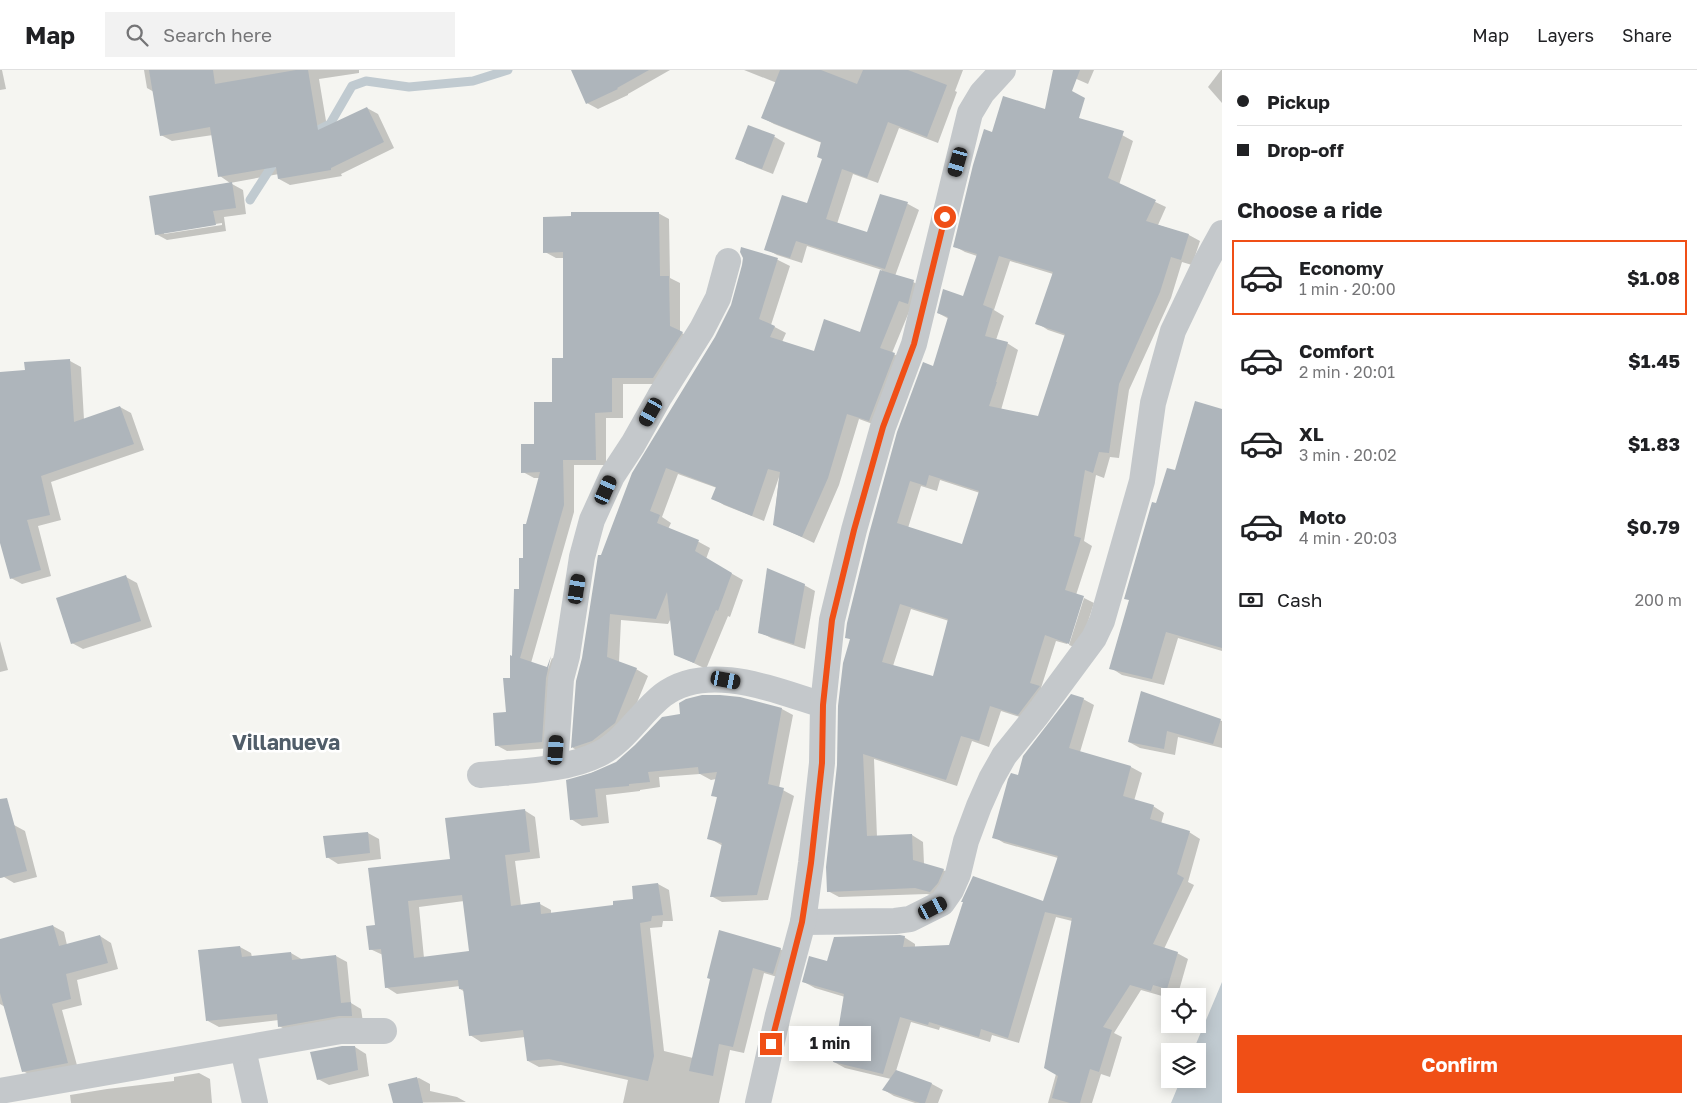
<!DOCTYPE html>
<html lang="en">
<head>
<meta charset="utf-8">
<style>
  :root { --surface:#fff; --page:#f2f2f2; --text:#202124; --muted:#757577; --line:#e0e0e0; --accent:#f04f16 }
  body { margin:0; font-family:"Golos Text",sans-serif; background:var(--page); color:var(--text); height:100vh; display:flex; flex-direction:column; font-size:19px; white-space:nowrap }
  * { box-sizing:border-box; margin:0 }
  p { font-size:16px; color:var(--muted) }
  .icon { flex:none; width:28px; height:28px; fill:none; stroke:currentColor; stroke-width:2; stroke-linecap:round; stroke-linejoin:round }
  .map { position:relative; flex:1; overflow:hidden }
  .sheet { display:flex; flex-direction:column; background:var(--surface); width:475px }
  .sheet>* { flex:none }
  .top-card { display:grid; align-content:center; height:110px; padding:0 15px; background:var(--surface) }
  .tools { position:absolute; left:1161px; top:918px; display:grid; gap:10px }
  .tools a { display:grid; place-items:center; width:45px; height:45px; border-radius:0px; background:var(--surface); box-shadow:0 2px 12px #0003; font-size:25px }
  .end { position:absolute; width:22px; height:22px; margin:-11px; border:6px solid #f04f16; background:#fff; box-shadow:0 0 0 2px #fff }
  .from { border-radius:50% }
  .bubble { position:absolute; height:35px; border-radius:0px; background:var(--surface); box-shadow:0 2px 12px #0003; font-size:16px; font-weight:700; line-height:35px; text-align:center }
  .car { position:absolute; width:15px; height:30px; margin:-15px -8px; border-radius:6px; box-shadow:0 0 4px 1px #0007; background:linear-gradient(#222 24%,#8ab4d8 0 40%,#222 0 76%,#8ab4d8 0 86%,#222 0) }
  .top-card b { display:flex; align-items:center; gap:18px; height:48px; font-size:19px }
  .top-card b+b { border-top:1px solid var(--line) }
  .top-card i { width:12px; height:12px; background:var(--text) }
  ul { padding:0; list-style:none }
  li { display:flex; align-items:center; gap:15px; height:75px; margin:0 10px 8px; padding:0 5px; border:2px solid transparent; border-radius:0px }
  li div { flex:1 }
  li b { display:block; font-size:19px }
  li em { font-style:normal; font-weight:700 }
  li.selected { border-color:var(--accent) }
  li>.icon { width:45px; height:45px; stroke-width:1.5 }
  h2 { padding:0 15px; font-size:22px; line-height:60px }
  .pay { display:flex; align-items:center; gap:12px; height:55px; padding:0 15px; font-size:19px }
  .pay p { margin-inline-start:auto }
  .action { display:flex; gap:10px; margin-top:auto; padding:10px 15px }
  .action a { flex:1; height:58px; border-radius:0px; background:var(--accent); color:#fff; font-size:20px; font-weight:700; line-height:58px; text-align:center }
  header { display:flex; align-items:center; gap:30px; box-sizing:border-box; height:70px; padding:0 25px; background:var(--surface); border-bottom:1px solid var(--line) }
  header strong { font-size:24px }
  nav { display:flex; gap:28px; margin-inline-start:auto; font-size:18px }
  .search { width:350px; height:45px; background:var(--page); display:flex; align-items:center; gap:12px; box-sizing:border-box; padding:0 18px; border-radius:0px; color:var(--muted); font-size:19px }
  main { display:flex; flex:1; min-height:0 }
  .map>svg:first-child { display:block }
</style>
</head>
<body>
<header>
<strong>Map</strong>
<div class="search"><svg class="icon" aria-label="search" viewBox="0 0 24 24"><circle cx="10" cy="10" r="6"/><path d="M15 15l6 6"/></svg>Search here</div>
<nav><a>Map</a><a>Layers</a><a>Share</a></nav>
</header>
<main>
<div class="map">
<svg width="1222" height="1033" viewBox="0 0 1222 1033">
  <rect width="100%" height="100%" fill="#f5f5f1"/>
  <path fill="#c0cad0" d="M1222,912v121h-51l10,-24h17v-28h-5z"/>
  <g fill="#0003" fill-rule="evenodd">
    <path d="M0,0h2l4,19 -6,1z"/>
    <path d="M144,0h215v3l-40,6 8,48 40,-19 11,6 16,34 -53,26 1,2 -52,9 -11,-6v-5l-49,9 -10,-7 -7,-41 -41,6 -11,-6 -7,-43 -7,-4z"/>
    <path d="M572,0h98l-42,24v1l-30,14 -11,-6z"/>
    <path d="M744,0h219l-8,21 2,1 -19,51 -39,-15 -21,55 -25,-9 -16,50 31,10 13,-39 27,9 11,6 -24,66 18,6 12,6 -14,19 -19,46 14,8 -25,66 -22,-8 -20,66 -25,58 -40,-19 5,-47 -15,44 -40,-16 -11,-7 4,-10 -39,-14 -16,43 9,6 -3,6 31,13 11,6 -4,11 37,21 -13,37 -2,-1 -22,53 -31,-15 -4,-36 -3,6 -47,-4 -2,42 17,7 12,7 -22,53 -42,25 -11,-6 4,-66 6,-23 19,-102 131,-252 11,-40 -2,-16 36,11 12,6 -19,59 15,8 -4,9 33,11 46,-20 21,-63 -75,-24 -5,17 -25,-8 -11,-6 42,-45 16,-45 -2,-16 -48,-19 -11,-6 14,-35z"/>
    <path d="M1056,0h38l-6,14z"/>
    <path d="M1221,0h1v33l-14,-16z"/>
    <path d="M749,57l26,10 10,6 -12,31 -26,-10 -10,-6z"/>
    <path d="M993,63l129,2 11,6 -14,44 47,22 -8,18 31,10 11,6 -8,24 -10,-3 -11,36 -42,92 -10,68 -9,-1 -6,21 -8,-3 -12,66 8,5 -16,49 8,2h-2l-15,47 -11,-3 -15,47 9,5 -21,27 -28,-9 -12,36 -17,-6 -15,45 -83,-27 3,78 35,-2 11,7 1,22 19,6 11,6 -13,22 -14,-4 -88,3 -11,-6 23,-251 -4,-3 102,-318 -11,-6 26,-16 13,-41 -12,-4 -11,-6zM1010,191l43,13 -16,49 11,7 18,6 -27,82 -38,-8 17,-60 -11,-7 -11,-3 8,-24 -10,-6zM940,410l40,13 -17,52 -55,-17 13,-42 16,5zM911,539l38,12 -15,56 -41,-11z"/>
    <path d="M232,114l11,6 3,24 -22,3 2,14 -59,9 -11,-6zM222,153v2l-58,9v-2z"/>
    <path d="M658,143l11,6 1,59 10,5v49l13,7 -28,45h-42v34h-17v47h-32v47l-43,151 17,6 4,-11 10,6 -10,84 -45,3 -11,-6 11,-32 20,-188 13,-47h-6l-11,-6 31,-69 11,-44 -1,-101h-8l-11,-6z"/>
    <path d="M70,291l11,6 3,53 36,-13 11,6 13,37 -93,32 10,38 -23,6 13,50 -29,8 -11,-6 -11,-40v-165l26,-2z"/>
    <path d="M1222,341v240l-44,-13 -14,47 -42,-10 -11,-7 46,-163 19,-33z"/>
    <path d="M126,507l11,6 15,44 -69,22 -11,-6z"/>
    <path d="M804,515l11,6 -10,58 -34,-11 -11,-6z"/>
    <path d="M1084,528l10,5 -15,46 -10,-4z"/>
    <path d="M0,571l8,29 -8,2z"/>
    <path d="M1142,623l80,28v27l-44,-11 -3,18 -35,-7 -11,-6z"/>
    <path d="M1083,629l11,6 -14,47 51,15 11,6 -8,28 19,5 11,7 -3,11 28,8 11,7 -12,43 6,3 -30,64 13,4 11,6 -10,35 -14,-4 -2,6 -21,-6 -27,43 8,4 -12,40 -9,-3 -9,29h-44l8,-29 16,-153 -16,-4 -37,126 -27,-8 -2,7 -50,-15 -1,3 -28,-8 -15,49 36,13 11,6 -5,13h-23l-21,-7 -10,-6 7,-11 -46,-11 -11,-6 11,-65 -30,-9 -11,-6 24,-19 76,-26 11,7v4l35,-1 94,-45 14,-44 -54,-15 -10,-6 24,-60z"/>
    <path d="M782,639l11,6 -14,73 15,8 -26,104 -46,2 -11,-6 12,-50 -14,-8 9,-40 -5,-3 3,-16 -5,1 -11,-6 -41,3 1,10 -20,3v1l-34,4 3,28 -27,3 -11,-7 -4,-38z"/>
    <path d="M524,740l11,7 5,41 -25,3 6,45 19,-2 11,6v4l63,-7 21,-7 23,-16 11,6 4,31h-10l-1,6 -12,1 14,123 29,7 19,-78 68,-31 11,6 -7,24 -20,-6 -20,80 -14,-3 -11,53h-96l5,-23 -67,-15 -22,2 -11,-6 -3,-24 -44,5 -11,-7 -5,-43 -5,-3v-3l-63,8 -11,-7 -3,-32 -13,-6 6,-23 75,-66zM464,831l6,51 -46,6 -5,-51z"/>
    <path d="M14,755l11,6 12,46 -23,6 -10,-6 -4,1v-50z"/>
    <path d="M368,763l11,6 2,20 -43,5 -11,-7z"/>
    <path d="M53,856l11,6 3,13 33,-9 11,7 7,26 -41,11 5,25 -20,5 16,59 -44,8 -11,-6 -18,-64 -5,-3v-64z"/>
    <path d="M240,877l11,6 1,4 39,-4 12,7 33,-4 11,6 4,41 10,6 2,13 -73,10 -11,-6v-6l-60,7 -11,-6z"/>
    <path d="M355,977l11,7 3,22 -40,9 -11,-6z"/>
    <path d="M199,1003l11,6 2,24h-141l-1,-8 37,-6 67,-8v-4z"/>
    <path d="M419,1008l11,6v7l27,6 9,5 -72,1 -4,-18z"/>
  </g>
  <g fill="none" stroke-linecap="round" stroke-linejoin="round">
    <g stroke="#c0cad0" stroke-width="9">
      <path d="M308,65l22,-11 22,-38 14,-5 43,6 64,-6 35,-11"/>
      <path d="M250,130l27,-42"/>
    </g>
  </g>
  <g fill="#aeb5bb" fill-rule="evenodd">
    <path d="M149,0h64l2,14 81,-14h12l10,60 49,-23 17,35 -53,26v2l-53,9 -2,-12 -58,10 -8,-50 -50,9z"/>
    <path d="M571,0h78l-32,18 1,1 -32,15z"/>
    <path d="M780,0h41l36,14 6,-14h45l39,15 -20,52 -39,-15 -21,56 -25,-9 -16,50 41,13 13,-38 28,8 -23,67 -89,-28 -6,17 -26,-8 18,-55 25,8 15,-44 -5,-2 4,-15 -60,-24z"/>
    <path d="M1053,0h27l-8,21 13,7 -6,20 45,13 -16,47 48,22 -10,21 43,13 -8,26 -10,-3 -11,35 -41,92 -10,69 -10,-1 -6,21 -8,-3 -11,66 7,2 -16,52 19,6 -15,48 -24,-9 -15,48 10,3 -22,29 -28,-9 -11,35 -18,-5 -15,44 -83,-26 4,82 45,-2 1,26 31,9 -6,14 -8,9 -15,-4 -88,4 -1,-25 11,-102 1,-59 5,-43 7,-24 -5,-1 2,-15 22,-89 28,-102 26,-70 10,4 15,-49 -11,-4 6,-24 20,7 14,-42 -24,-7 20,-82 11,-36 8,3 11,-36 42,13zM999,186l54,16 -18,52 30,10 -27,82 -49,-10 8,-24h-1l12,-40 -23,-6 8,-27 -10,-4zM929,405l50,16 -17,53 -65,-21 13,-42 16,5zM900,534l48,15 -15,57 -51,-14z"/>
    <path d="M748,55l27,10 -13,34 -27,-10z"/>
    <path d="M232,112l4,26 -23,3 3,14 -61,10 -6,-39z"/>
    <path d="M571,142h88l1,64h9l1,50 13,6 -30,46h-41v34l-17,1 1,47h-33l1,45 -44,153 27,9 4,-11 -5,22 -4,64 -47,4 -2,-33 13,-1 -3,-34h7v-23l2,1 2,-67h5v-31h4v-34h3l14,-52 -19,1v-29h13v-42h18v-44h11v-106l-20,1v-36l28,-1z"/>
    <path d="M741,177l37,11 -19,61 16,7 -5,11 44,14 10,-32 36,13 20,-62 34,10 -6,24 -9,-3 -19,47 15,5 -26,68 -22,-7 -19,64 -26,59 -29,-12 7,-53 -12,-3 -16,47 -41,-17 5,-12 -50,-19 -16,43 10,4 -3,8 42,17 -4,11 37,22 -14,38 -2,-1 -22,53 -20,-8 -7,-63 -11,27 -46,-5 -3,43 30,11 -22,55 -23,18 -21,7 5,-67 6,-23 16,-103h3l31,-82 83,-136 16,-32 11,-40 1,-7 -3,-6z"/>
    <path d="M70,289l4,63 46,-16 14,38 -93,32 9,39 -23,5 14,50 -31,9 -10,-36v-171l25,-2 -1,-8z"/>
    <path d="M1195,331l27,8v239l-56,-16 -14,47 -43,-10 20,-69 -5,-1 28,-97 4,1 11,-35 8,2z"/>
    <path d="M767,498l38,16 -11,60 -36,-11z"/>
    <path d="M126,505l15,46 -70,23 -15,-46z"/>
    <path d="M1141,621l80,28 -8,25 -46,-13 -3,18 -36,-7z"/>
    <path d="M1071,624l13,4 -15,50 62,18 -8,30 31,9 -4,14 40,12 -13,43 7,4 -31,66 25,8 -11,37 -14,-4 -2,6 -21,-6 -27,42 9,3 -13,42 -9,-3 -10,34h-10l-18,-5 6,-22 -14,-8 28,-150 -27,-6 -37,126 -27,-9 -2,8 -50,-15 -1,3 -28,-8 -17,57 -50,-12 11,-68 -42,-12 7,-26 18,5 7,-24 66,-2 5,1 -2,11 46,-2 14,-43h-2l12,-26 70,25 15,-45 -66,-18 16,-59 3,-6 7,2 5,-19z"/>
    <path d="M702,625h18l20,2 42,11 -14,76 16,4 -27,107 -47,2 12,-54 -15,-4 10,-42 -6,-1 6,-24 -18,2 -1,-7 -50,5 2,10 -21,2v2l-34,3 3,28 -28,3 -4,-40 25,-7 25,-11 19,-17 27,-28 18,-3 -1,-11 7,-4z"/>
    <path d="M7,728l20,73 -27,7v-79z"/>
    <path d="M525,739l5,43 -25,3 6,51 29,-4 1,12 72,-9v-4l20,-2 -1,-13 26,-3 5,32 -11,1 -1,5 -11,2 14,133 -6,25 -99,-22 -22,2 -4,-31 -54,6 -6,-47h-4l-1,-9 -73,8 -4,-39 -12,1 -3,-24 9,-1 -7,-57 82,-9 -5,-41zM462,825l7,56 -55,7 -6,-57z"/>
    <path d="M368,762l2,21 -44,5 -3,-22z"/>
    <path d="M53,855l6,21 41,-11 8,28 -42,11 5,25 -19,5 16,59 -46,9 -22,-79v-54z"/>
    <path d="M719,860l62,18 -8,26 -20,-6 -20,79 -14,-3 -6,32 -24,-5 21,-92 -3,-1z"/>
    <path d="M240,876l2,11 49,-5 1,8 44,-5 5,48 10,-1 1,14h-13l-61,11 -1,-13 -71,7 -8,-71z"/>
    <path d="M342,976h13l3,24 -41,10 -7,-28z"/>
    <path d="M896,1000l36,13 -7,20h-5l-38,-13z"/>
    <path d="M417,1007l6,26h-30l-5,-19z"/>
  </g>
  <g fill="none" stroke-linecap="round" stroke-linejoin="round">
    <g stroke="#c4c8cb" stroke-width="26">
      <path d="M555,697l6,-88 6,-23 15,-99 10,-37 20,-44 21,-32 27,-48 42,-67 16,-31 10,-37"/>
      <path d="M480,705c38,-4 85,-4 119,-21 25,-12 42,-42 64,-59 45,-34 113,-4 160,10"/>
      <path d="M803,852l92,-1 15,-2 32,-16 9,-13 7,-16 8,-33 13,-35 12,-27 13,-23 33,-41 57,-77 8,-17 40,-140 11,-78 20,-72 32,-67 17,-31"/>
      <path d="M243,979l12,54"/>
      <path d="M0,1021l341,-60h43"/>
      <path d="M758,1033l20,-88 25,-93 8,-59 11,-100 1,-58 9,-85 22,-90 29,-103 31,-83 56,-231 12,-20 21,-23"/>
    </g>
  </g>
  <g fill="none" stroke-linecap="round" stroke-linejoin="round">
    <path stroke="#f04f16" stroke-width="6" d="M771,974l31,-122 9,-59 11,-100 1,-58 9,-85 22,-90 29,-103 31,-83 31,-127"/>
  </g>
  <g text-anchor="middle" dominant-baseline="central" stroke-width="5" stroke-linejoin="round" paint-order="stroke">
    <g font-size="21" font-weight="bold" fill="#505d69" stroke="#fff">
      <text x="286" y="672">Villanueva</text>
    </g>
  </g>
</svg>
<div class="tools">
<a><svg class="icon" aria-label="locate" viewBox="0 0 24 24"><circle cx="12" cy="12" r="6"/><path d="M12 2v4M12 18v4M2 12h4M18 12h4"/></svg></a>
<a><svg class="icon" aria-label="layers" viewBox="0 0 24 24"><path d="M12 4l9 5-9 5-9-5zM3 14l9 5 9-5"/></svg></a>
</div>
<i class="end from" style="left:945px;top:147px"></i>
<i class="end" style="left:771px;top:974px"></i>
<div class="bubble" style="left:789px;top:956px;width:82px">1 min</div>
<i class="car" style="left:958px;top:92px;rotate:196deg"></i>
<i class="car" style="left:651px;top:342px;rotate:209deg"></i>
<i class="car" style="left:606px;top:420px;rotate:24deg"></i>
<i class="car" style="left:577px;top:519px;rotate:9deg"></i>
<i class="car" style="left:726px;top:610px;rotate:101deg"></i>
<i class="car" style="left:556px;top:680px;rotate:4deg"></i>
<i class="car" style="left:933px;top:838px;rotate:63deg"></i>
</div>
<section class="sheet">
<div class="top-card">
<b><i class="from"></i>Pickup</b>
<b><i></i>Drop-off</b>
</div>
<h2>Choose a ride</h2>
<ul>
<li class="selected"><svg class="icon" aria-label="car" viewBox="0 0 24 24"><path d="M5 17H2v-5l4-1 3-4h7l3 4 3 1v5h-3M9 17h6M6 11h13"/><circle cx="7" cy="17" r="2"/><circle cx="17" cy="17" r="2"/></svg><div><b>Economy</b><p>1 min · 20:00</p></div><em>$1.08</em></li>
<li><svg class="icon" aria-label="car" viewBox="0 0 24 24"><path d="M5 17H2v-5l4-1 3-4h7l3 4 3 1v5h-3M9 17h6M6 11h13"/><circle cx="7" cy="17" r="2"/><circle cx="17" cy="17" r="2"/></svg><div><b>Comfort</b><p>2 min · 20:01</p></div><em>$1.45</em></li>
<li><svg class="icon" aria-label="car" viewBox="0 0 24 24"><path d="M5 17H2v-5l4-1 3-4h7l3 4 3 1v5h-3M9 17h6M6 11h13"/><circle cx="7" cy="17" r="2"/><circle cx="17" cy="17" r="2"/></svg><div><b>XL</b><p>3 min · 20:02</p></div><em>$1.83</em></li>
<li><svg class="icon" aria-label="car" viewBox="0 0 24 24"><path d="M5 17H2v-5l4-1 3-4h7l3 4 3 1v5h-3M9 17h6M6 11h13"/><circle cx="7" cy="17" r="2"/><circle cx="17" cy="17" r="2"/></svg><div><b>Moto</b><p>4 min · 20:03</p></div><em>$0.79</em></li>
</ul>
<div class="pay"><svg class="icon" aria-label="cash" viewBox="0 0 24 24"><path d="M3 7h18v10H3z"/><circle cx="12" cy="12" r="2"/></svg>Cash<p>200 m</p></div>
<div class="action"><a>Confirm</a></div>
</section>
</main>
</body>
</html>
